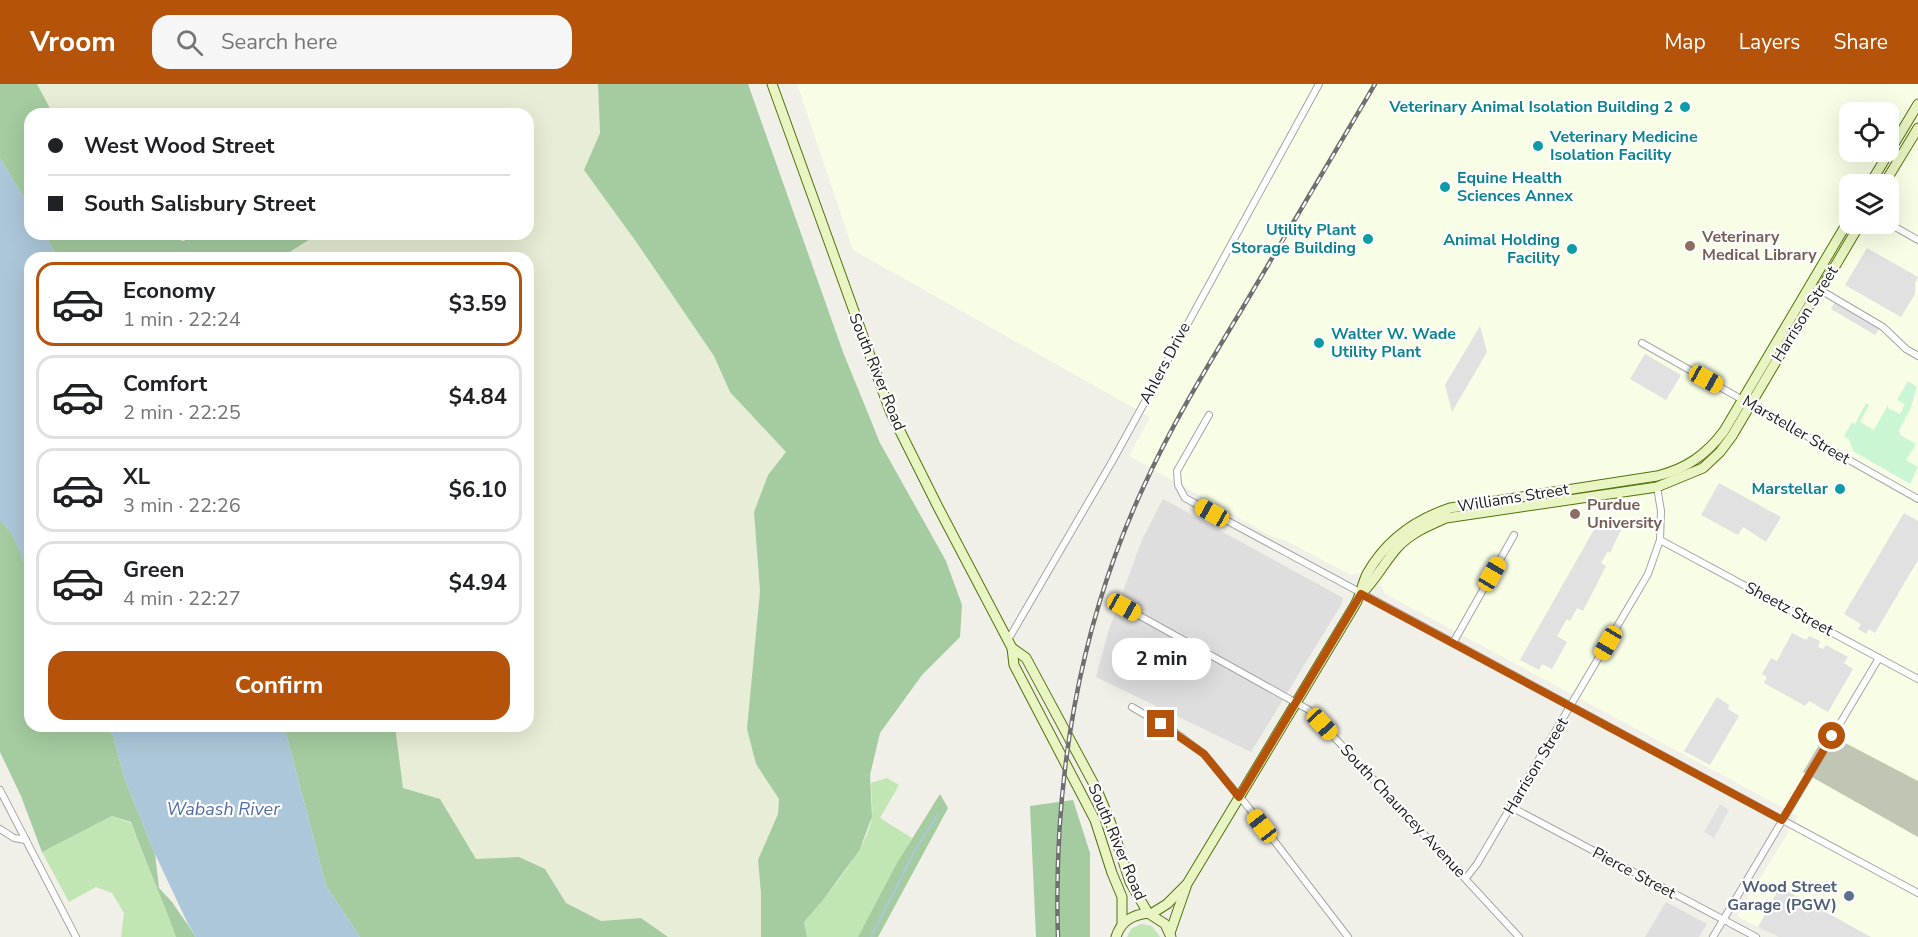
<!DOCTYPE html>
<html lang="en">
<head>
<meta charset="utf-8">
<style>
  :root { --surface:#fff; --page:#f6f6f6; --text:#202124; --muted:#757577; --line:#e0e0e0; --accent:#b45309 }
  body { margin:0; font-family:"Nunito Sans",sans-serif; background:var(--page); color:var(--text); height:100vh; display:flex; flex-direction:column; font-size:22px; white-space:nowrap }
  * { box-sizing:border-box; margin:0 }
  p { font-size:20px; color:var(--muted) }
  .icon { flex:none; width:33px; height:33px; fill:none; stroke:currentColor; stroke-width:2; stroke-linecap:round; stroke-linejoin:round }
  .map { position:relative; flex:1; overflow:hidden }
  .sheet { position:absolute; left:24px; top:168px; width:510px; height:480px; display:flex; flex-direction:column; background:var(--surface); border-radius:18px; box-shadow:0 6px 24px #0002 }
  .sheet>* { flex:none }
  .top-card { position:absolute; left:24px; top:24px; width:510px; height:132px; border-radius:18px; box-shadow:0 6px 24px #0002; display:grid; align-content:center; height:132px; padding:0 24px; background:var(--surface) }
  .controls { position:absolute; left:1839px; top:18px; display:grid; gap:12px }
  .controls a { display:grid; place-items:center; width:60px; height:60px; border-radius:12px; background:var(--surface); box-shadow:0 6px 24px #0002; font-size:30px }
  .end { position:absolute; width:27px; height:27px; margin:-14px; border:8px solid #b45309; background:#fff; box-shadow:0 0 0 3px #fff }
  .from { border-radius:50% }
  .bubble { position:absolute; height:42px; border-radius:18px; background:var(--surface); box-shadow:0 6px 24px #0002; font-size:20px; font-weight:700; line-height:42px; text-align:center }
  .car { position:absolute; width:18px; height:36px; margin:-18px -9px; border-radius:8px; box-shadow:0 0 4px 2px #0007; background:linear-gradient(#f5c518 24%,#345 0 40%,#f5c518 0 76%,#345 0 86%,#f5c518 0) }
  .top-card b { display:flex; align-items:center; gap:21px; height:57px; font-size:22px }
  .top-card b+b { border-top:2px solid var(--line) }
  .top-card i { width:15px; height:15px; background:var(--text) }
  ul { padding:10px 0 0; list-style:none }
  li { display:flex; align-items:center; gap:18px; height:84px; margin:0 12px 9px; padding:0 12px; border:3px solid var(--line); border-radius:18px }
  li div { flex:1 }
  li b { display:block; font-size:22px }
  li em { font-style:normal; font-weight:700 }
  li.on { border-color:var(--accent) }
  li>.icon { width:54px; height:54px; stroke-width:1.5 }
  .primary-button { display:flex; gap:12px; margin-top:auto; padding:12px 24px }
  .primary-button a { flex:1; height:69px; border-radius:18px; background:var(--accent); color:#fff; font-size:24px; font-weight:700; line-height:69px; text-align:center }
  header { display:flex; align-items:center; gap:36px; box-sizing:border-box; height:84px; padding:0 30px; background:var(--accent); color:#fff }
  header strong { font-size:28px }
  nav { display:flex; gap:33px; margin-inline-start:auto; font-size:21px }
  .search { width:420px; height:54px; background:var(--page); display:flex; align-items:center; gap:15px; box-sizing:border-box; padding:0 21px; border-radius:18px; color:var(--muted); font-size:22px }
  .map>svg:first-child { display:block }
</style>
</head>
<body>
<header>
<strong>Vroom</strong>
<div class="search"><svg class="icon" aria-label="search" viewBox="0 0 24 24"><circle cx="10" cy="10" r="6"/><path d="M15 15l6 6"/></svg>Search here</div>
<nav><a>Map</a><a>Layers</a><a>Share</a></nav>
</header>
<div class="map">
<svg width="1918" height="853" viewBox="0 0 1918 853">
  <rect width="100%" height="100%" fill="#f0efe8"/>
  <g fill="#dfdede">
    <path d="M1163,415l180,99 -2,7 -90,147 -155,-75 13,-48 33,-89z"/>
    <path d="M1666,818l41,22 -8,13h-54z"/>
  </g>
  <path fill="#f8fde5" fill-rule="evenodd" d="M797,0h1121v853h-141l-40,-21 61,-100 -414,-223 -2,-7 -24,-13 -7,2 -65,-34 -15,-5 -142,-80 21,-39 -297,-167zM1850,28h38v40h-38zM1850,100h38v40h-38z"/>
  <path fill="#c1c5b4" d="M1826,649l92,48v56l-115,-65z"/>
  <path fill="#e7edd6" d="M37,0h561l2,49 -15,37 52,73 77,113 16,36 56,60 -18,23 -14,37 6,79 -12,138 8,35 23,35 -1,15 -20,46 3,33v44h-93l-27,-19 -40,3 -35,-18 -21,-34 -26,-12 -43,3 -36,-61 -37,-11 -8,-62h133v-468h-248l38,-24h210v-120h-475z"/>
  <g fill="#c2e6b3">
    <path d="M887,694l12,7 -19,33 32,20 -54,99h-51l-3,-15c21,-24 65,-75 68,-106 1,-11 -1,-23 -1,-33z"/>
    <path d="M112,732l19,7c14,39 31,75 45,114h-55l3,-24 -12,-20 -16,-6 -27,15 -27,-50z"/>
    <path d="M1141,840l11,2 8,11h-33l4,-8z"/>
  </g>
  <g fill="#a4cca0">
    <path d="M0,0h37l16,30h-23v94l-30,-50z"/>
    <path d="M598,0h150l95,268 37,91 66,118 16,44 -2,32 -38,38 -42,58 -10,42 2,42 -13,34 -36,49 -19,22 3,15h-46v-44l-3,-33 20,-46 1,-15 -23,-35 -9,-35 13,-138 -6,-79 14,-37 18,-23 -56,-60 -16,-36 -77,-113 -53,-73 16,-37z"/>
    <path d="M45,150h113l25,7 17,-7h118l-38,24h-219l-5,-3z"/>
    <path d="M0,435l12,15 18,41v151h77l6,10 12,44 30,74 4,34 13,14 24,35h-20c-14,-39 -31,-76 -45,-115l-19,-6 -70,36 -21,-56 -21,-44z"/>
    <path d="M284,642h111l8,62 37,11 36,60 43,-2 26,12 21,34 35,18 40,-3 27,19h-308l-34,-51z"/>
    <path d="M940,710l8,14 -70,129h-20l39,-74z"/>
    <path d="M1073,716l17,53v84h-54l-6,-131z"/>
  </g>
  <path fill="#caf6d6" d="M1908,297l9,6 -7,23 -11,20 1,5 16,9 -10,16 12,7 -8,17 -57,-33 -4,-12 -5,-3 8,-14 3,2 11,-21 3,2 -9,17 14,8 14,-25v3l12,6 5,-10 -8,-4z"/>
  <g fill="#e1e1e1">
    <path d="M1867,164l51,29 -3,6v11l-14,23 -56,-32z"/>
    <path d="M1834,219l45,26 -4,6 -44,-26z"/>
    <path d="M1480,242l7,26 -35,60 -7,-27z"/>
    <path d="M1645,270l36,21 -15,25 -36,-21z"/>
    <path d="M1719,399l62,34 -15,25 -23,-15 -5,8 -37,-20z"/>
    <path d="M1904,429l14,8v39l-43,73 -6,-4 -3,5 -8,-5 3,-5 -17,-10z"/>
    <path d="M1600,435l21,11 -11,23 -2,-2 -7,12 5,3 -23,45 -6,-3 -7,13 -3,-2 -10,17 10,6 -15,27 -10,-5 -3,6 -19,-10z"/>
    <path d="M1792,549l14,7 3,-4 11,5 -2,6 5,2 3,-4 22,12 -4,6 9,6 -25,43 -19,-11 -4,5 -41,-23 3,-6 -5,-3 9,-16 6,3z"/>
    <path d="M1717,613l12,8 -1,4 11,7 -29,49 -26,-14z"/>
    <path d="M1720,720l9,6 -15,28 -10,-6z"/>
    <path d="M1780,803l91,50h-93l-20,-10z"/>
  </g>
  <g fill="#adc7da">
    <path d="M0,74l30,50v26h15l11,21 5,3h-31v318l-18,-42 -12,-14z"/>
    <path d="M107,642h177l42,160 34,51h-164l-8,-13 -33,-70 -30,-74 -12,-44z"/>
  </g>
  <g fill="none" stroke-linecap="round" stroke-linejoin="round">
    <path stroke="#adc7da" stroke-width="2" d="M871,853l44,-87 23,-36"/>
    <g stroke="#a5a5a5" stroke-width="8">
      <g id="minor">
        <path d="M1888,139l30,17"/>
        <path d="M1817,204l66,39 23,22 12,7"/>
        <path d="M1642,259l276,156"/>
        <path d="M1209,331l-32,56 1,14 7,13 733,395"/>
        <path d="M1660,456l258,139"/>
        <path d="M1124,523l185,103 210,227"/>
        <path d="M1008,556l105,-180 206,-376"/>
        <path d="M1453,559l61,-108"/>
        <path d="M1132,623l44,26 28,21 45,54 99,129"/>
        <path d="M0,706l76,147"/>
        <path d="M1511,723l245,130"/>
        <path d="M0,745l14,9 12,2"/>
        <path d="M1466,794l11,-14 171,-290 12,-34 1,-29 -4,-24"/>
        <path d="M1713,853l166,-279"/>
      </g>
    </g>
    <g stroke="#53720e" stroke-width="11">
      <g id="secondary">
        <path d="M772,0l118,327 48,96 74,141 2,17 81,155 17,53 10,24v27"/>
        <path d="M1870,100l48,-80"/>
        <path d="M1884,100l34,-56"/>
        <path d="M1363,508c14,-14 22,-31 35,-45 13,-14 30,-21 48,-29l211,-31 46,-19 17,-16 12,-16 78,-132 18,-26 32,-54"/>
        <path d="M1012,564l14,10 71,132 13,31 20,61 18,31"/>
        <path d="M1151,830l16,-10 20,-20 168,-279c6,-10 7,-21 12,-31 19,-34 47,-54 83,-66l207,-32c29,-7 49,-21 67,-45l126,-213"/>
        <path d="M1170,849l16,-46"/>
        <path d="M1116,853c5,-16 16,-22 32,-24l17,11 6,13"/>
      </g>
    </g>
    <use href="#minor" stroke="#fff" stroke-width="6"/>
    <use href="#secondary" stroke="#e8f5c2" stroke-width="9"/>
    <g stroke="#6f6f6f" stroke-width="4.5">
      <path id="rail" d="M1058,853c-5,-154 20,-309 85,-449 28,-62 64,-121 99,-179 45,-75 89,-150 133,-225"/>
    </g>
    <use href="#rail" stroke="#fff" stroke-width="2" stroke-dasharray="7" stroke-linecap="butt"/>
  </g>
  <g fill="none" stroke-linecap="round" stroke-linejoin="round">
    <path stroke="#b45309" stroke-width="8" d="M1161,640l43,30 35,43 122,-203 421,226 50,-84"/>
  </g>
  <g fill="#0f9aa8" stroke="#fff" stroke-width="2">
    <circle cx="1685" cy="23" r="6"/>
    <circle cx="1538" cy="62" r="6"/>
    <circle cx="1445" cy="103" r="6"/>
    <circle cx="1368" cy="155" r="6"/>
    <circle cx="1572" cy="165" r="6"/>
    <circle cx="1319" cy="259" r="6"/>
    <circle cx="1840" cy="405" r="6"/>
  </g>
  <g fill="#8d6e63" stroke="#fff" stroke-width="2">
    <circle cx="1690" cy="162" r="6"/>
    <circle cx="1575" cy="430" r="6"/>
  </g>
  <circle fill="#5c6f8a" stroke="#fff" stroke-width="2" cx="1849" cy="812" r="6"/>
  <g text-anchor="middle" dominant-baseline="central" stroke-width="4.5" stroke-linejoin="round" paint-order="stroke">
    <g font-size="16" font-weight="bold" fill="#0d838f" stroke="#fff" text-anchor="end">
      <text x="1673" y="23">Veterinary Animal Isolation Building 2</text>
      <text x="1550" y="53" text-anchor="start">Veterinary Medicine<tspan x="1550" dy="18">Isolation Facility</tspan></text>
      <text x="1457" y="94" text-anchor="start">Equine Health<tspan x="1457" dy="18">Sciences Annex</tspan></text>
      <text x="1356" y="146">Utility Plant<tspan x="1356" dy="18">Storage Building</tspan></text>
      <text x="1560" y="156">Animal Holding<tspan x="1560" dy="18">Facility</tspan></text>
      <text x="1331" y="250" text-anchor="start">Walter W. Wade<tspan x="1331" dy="18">Utility Plant</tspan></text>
      <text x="1828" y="405">Marstellar</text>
    </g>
    <g font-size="16" font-weight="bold" fill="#785e54" stroke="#fff" text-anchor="start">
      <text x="1702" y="153">Veterinary<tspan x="1702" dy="18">Medical Library</tspan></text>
      <text x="1587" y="421">Purdue<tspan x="1587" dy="18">University</tspan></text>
    </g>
    <g font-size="16" fill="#212121" stroke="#fff">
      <text transform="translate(1805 230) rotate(-58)">Harrison Street</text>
      <text transform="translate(1165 279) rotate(-62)">Ahlers Drive</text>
      <text transform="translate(877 288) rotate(68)">South River Road</text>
      <text transform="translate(1796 346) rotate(30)">Marsteller Street</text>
      <text transform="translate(1513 414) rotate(-9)">Williams Street</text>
      <text transform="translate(1789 525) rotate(28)">Sheetz Street</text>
      <text transform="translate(1536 682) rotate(-59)">Harrison Street</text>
      <text transform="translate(1403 727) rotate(47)">South Chauncey Avenue</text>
      <text transform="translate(1117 758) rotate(67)">South River Road</text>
      <text transform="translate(1634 789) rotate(28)">Pierce Street</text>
    </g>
    <g font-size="16" font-weight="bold" fill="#4e5e75" stroke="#fff" text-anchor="end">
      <text x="1837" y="803">Wood Street<tspan x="1837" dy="18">Garage (PGW)</tspan></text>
    </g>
    <g font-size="18" font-style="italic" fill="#546daa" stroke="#fff">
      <text x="223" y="725">Wabash River</text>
    </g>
  </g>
</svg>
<div class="controls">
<a><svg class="icon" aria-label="locate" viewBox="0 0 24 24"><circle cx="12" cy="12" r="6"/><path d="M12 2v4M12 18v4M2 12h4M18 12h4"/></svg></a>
<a><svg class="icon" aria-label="layers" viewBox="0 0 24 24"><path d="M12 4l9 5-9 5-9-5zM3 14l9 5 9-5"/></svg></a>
</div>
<i class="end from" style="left:1832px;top:652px"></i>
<i class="end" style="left:1161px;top:640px"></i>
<div class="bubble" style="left:1112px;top:554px;width:99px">2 min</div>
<i class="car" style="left:1706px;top:295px;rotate:119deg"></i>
<i class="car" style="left:1212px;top:429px;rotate:299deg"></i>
<i class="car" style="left:1492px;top:490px;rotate:30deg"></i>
<i class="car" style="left:1124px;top:523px;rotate:119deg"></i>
<i class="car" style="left:1608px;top:559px;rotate:210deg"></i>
<i class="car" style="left:1322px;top:640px;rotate:137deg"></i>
<i class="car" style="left:1262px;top:742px;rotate:322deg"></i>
<div class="top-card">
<b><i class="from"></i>West Wood Street</b>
<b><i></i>South Salisbury Street</b>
</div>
<section class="sheet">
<ul>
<li class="on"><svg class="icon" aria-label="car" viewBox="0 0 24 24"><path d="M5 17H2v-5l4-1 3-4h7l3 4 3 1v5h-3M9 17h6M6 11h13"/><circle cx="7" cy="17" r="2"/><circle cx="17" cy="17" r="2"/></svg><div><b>Economy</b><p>1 min · 22:24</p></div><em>$3.59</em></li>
<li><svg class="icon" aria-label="car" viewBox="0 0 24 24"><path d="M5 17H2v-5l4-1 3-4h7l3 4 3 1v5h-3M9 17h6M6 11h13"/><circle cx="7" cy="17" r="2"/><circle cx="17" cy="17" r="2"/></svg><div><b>Comfort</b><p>2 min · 22:25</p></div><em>$4.84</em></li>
<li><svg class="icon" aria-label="car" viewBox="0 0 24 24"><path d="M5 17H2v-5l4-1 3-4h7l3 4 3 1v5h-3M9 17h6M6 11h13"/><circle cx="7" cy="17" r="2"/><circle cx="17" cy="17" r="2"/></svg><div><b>XL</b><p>3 min · 22:26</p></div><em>$6.10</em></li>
<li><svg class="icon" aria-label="car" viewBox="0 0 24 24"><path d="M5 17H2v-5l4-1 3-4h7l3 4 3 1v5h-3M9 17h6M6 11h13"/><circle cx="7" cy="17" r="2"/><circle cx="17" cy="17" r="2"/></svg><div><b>Green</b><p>4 min · 22:27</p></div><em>$4.94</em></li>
</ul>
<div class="primary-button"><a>Confirm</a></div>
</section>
</div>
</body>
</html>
